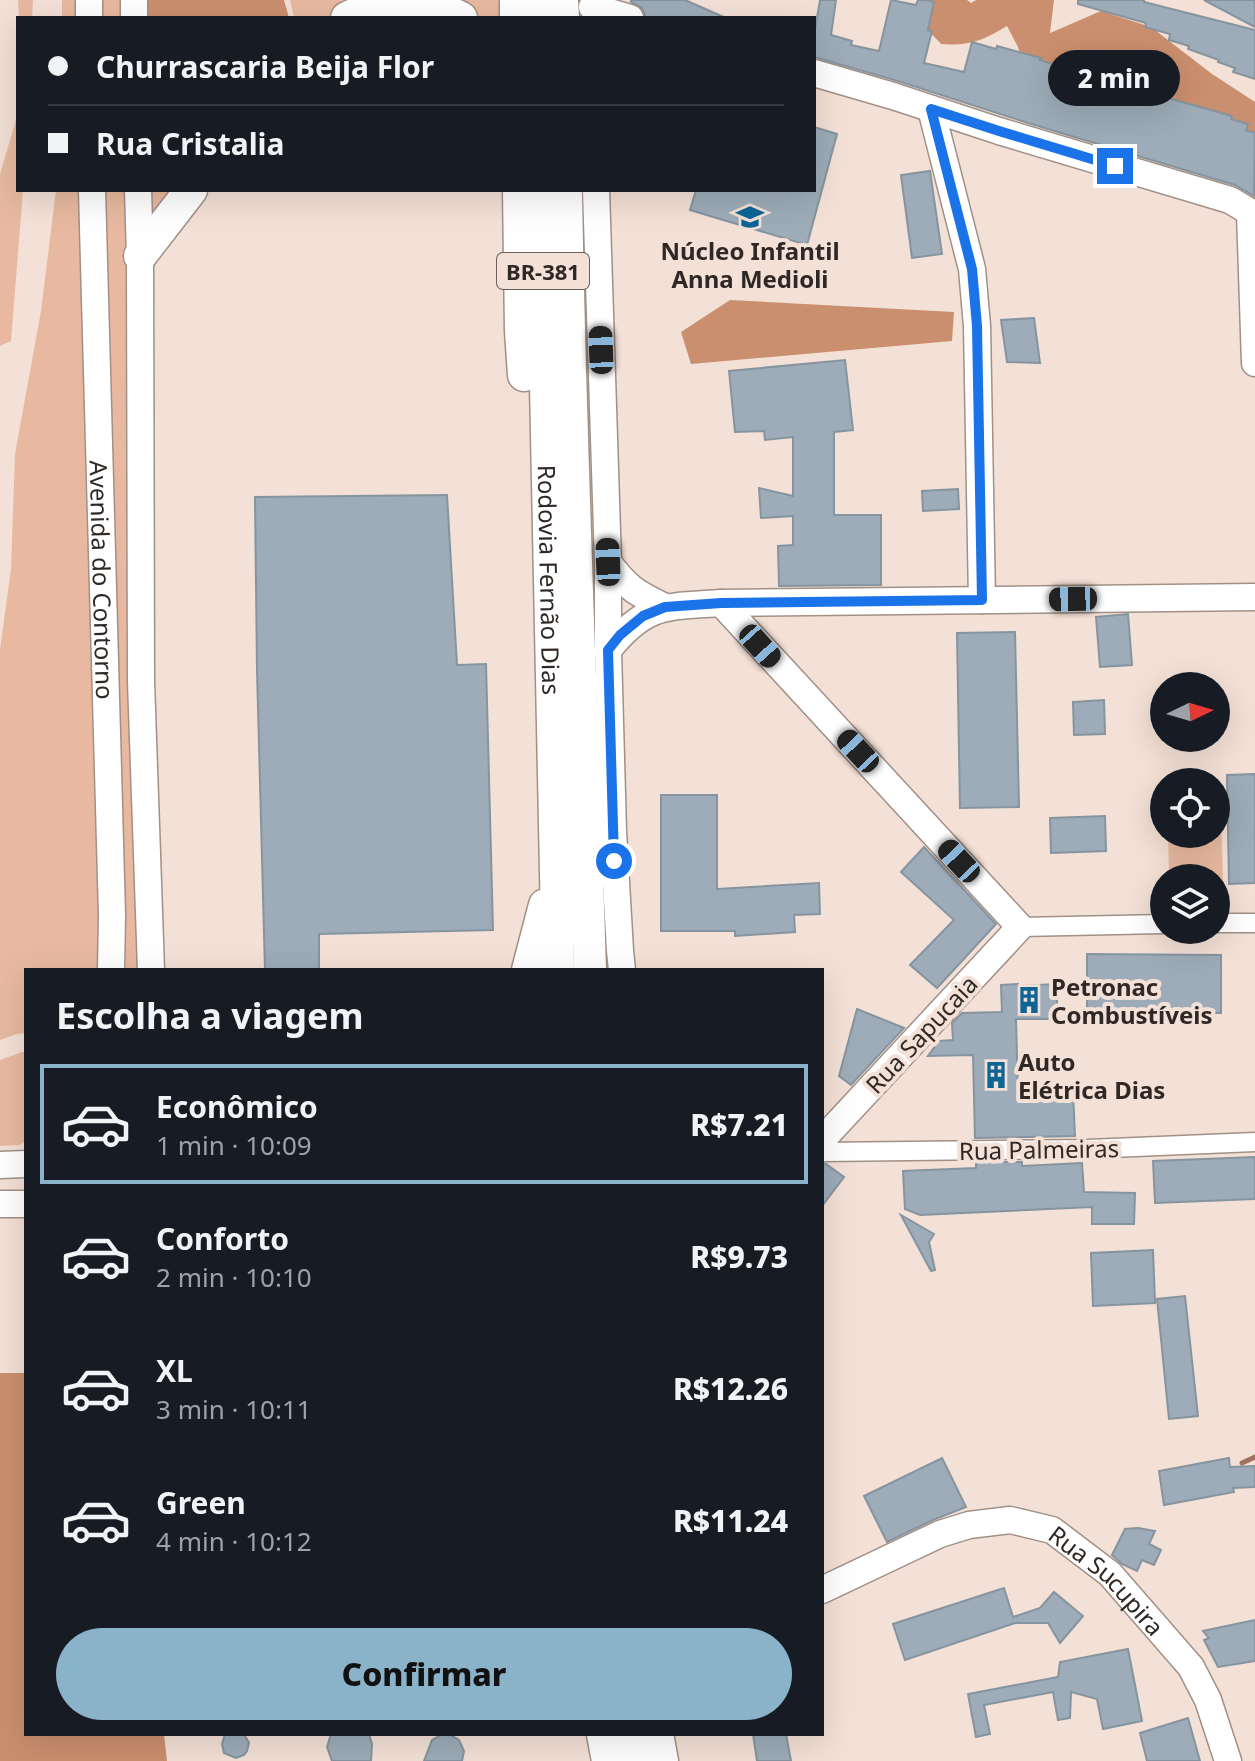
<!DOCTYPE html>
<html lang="pt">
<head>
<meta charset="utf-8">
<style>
  :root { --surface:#171b24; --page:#20242c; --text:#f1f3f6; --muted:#9ea1a6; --line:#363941; --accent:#8ab3ca }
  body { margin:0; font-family:"Noto Sans",sans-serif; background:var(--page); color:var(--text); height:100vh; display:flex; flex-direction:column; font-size:30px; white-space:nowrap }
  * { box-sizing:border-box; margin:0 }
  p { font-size:26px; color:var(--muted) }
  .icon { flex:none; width:44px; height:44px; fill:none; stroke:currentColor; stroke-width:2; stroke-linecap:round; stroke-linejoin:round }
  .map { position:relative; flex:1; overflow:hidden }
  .details { position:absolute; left:24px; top:968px; width:800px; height:768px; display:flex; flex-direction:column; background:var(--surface); border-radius:0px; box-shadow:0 8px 32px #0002 }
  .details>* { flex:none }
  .guide { position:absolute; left:16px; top:16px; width:800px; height:176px; border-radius:0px; box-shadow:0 8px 32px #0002; display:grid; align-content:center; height:176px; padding:0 32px; background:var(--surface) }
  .needle { width:52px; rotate:85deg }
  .tools { position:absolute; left:1150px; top:672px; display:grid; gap:16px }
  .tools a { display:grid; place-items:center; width:80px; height:80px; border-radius:50%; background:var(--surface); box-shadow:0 8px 32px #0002; font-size:40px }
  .end { position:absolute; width:36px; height:36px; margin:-18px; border:10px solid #1a73e8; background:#fff; box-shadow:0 0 0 4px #fff }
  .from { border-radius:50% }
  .bubble { position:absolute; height:56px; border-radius:28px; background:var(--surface); box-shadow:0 8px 32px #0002; font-size:26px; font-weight:800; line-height:56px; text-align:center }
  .car { position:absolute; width:24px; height:48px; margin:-24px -12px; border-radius:10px; box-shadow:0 0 6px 2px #0007; background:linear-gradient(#222 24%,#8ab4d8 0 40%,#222 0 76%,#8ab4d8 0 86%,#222 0) }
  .guide b { display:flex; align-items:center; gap:28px; height:76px; font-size:30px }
  .guide b+b { border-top:2px solid var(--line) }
  .guide i { width:20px; height:20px; background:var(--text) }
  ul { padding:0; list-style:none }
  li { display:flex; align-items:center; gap:24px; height:120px; margin:0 16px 12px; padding:0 16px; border:4px solid transparent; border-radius:0px }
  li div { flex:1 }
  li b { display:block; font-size:30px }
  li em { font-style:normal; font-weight:800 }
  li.selected { border-color:var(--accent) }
  li>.icon { width:72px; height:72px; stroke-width:1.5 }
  h2 { padding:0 32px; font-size:36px; line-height:96px }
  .primary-button { display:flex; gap:16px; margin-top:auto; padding:16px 32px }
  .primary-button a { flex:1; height:92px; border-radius:48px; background:var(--accent); color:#111; font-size:32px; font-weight:800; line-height:92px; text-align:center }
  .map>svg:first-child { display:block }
</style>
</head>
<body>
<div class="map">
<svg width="1255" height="1761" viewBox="0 0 1255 1761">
  <rect width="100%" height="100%" fill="#f3e0d6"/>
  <g fill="#e8b9a0">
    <path d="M18,0h15l-1,18h-13z"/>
    <rect x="62" y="0" width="17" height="18"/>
    <rect x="102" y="0" width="23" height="18"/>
    <path d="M290,0h93l-36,18h-53z"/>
    <path d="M453,0h49v18h-30z"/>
    <path d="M18,113v77h5l-12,151 -11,5v-172z"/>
    <path d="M56,190h28l15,780h-73v63l-9,1 -17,6v-390l11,-81 4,-115 26,-143z"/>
    <path d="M101,190h27l9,780h-11z"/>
    <path d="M147,190h30l-28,33z"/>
    <path d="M1216,804h5l2,80h-7v-6h-47l-1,-44h48z"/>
    <path d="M22,1052h4v89l-6,4 -20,1v-86z"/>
  </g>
  <g fill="#ca8f6e">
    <path d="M147,0h137l5,18h-141z"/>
    <path d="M930,0h37l4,3 5,-3h78l-4,33 51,-22 50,16 61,47 43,28v33l-33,-3 -201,-72 -3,-13 -11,-21c-25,15 -37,20 -66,18l-17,-18 1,-22z"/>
    <path d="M730,300l224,12 -2,29 -261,23 -10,-32z"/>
    <path d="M0,1373h26v361h138l3,27h-167z"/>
  </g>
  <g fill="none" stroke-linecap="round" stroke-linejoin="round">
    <path stroke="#a0745c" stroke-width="5" d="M1242,1463l13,-6"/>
  </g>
  <g fill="#9dacb8" stroke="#85949f" stroke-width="2">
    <path d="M631,0h54l41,18h-80l-4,-10 -11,-6z"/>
    <path d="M820,0h16l-5,35 21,6 -1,4 28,6 12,-51 25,5 2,-5h8l8,2 -6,28 4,1 -8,32 40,9 8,-30 24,7 1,-3 44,12 -1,2 44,15 -1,2 70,19 1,-2 78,22 -1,3 17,5 -2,6 9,3 -1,63 -19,-11 -207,-62 -130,-42 -84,-24v-22z"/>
    <path d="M1078,0h66v2l111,28v49l-22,-7 2,-4 -17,-6 1,-2 -31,-11 1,-3 -20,-6 1,-6 -25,-7 1,-4 -68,-19z"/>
    <path d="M1204,0h51v27z"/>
    <path d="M814,127l23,7 -30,111 -117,-35 6,-20h118z"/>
    <path d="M930,171l12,83 -30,4 -11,-83z"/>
    <path d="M1034,318l6,45 -33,-1 -6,-42z"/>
    <path d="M845,360l8,70 -19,2v83h47v70l-102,1 -1,-40 15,-1v-29l-32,2 -2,-30 34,8v-59l-28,3 -1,-9 -29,1 -6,-61z"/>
    <path d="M958,489l1,20 -36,2 -1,-20z"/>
    <path d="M447,495l10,170 29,-1 7,266 -174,4v36h-54l-8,-300 -2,-173z"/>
    <path d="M1128,614l4,51 -32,2 -4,-50z"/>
    <path d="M1015,632l4,175 -59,1 -3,-175z"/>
    <path d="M1104,700l1,34 -31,1 -1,-33z"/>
    <path d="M1255,774v109l-26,1 -2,-109z"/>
    <path d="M661,795h56v94l102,-6 1,31 -26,1 1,17 -60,4v-5h-74z"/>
    <path d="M1105,816l1,35 -55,2 -1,-35z"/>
    <path d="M924,847l72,77 -59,64 -27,-23 44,-45 -53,-48z"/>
    <path d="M1087,954l134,1v58l-134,-1z"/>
    <path d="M1018,984v2l38,-2 2,35h-42l2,75 55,-2 2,44 -100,2 -2,-83 -45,1 11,-15 14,-1 -1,-17 10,-10 40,-1 -1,-27z"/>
    <path d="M857,1009l47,19 -53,57 -12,-9z"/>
    <path d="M1255,1157v42l-100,4 -2,-42z"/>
    <path d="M976,1162h46v4l60,-3 2,29 51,1 -1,31h-42v-17l-172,8 -15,-6 -2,-38 73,-3z"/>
    <path d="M822,1164h4l18,13 -22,29z"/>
    <path d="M901,1215l33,19 -5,8 6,28 -4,1z"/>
    <path d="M1153,1250l2,53 -62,3 -2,-53z"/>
    <path d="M1185,1296l13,120 -29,3 -12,-120z"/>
    <path d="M942,1458l24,49 -33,13 -46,22 -23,-46z"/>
    <path d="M1229,1458l1,9 25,-1v21l-22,1 1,4 -70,13 -5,-34z"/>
    <path d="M1138,1528l17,3 -6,13 12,6 -7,15 -12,-5 -5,11 -15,-7 -10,-9 13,-26z"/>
    <path d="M1004,1588l9,29 27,-9 14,-16 29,24 -23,27 -12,-20h-33l-110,37 -12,-36z"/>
    <path d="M1255,1620v41l-37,6 -14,-27 5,-2 -6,-7z"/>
    <path d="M1128,1649l14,72 -39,8 -6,-30 -26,-7 -1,26 -12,2 -5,-28 -69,13 6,29 -14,3 -8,-43 90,-17 2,-15z"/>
    <path d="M1188,1718l12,43h-53l-7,-28z"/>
    <path d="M225,1734h19l5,9 -2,8 -3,4 -8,3 -12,-5 -2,-9z"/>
    <path d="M331,1734h38l3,10 -1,17h-39l-5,-14z"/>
    <path d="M443,1734h6l10,6 5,11 -2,10h-38l8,-21z"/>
    <path d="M753,1734h33l5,27h-34z"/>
  </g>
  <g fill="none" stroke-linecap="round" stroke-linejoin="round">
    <g stroke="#a19086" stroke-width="21">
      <g id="street">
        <path d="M1216,923h39"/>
        <path d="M1020,927l144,-3"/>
        <path d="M822,1152l266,-3 167,-7"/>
      </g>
    </g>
    <g stroke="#a19086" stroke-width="29">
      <g id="secondary">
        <path d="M89,0v18"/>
        <path d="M134,0v18"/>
        <path d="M592,7l38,11"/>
        <path d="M814,73l79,23 106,35 231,69 25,15"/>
        <path d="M931,109l41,160 5,57 5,274"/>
        <path id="s1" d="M92,190l20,725 -1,55"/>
        <path d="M138,190l2,66 1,425 10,289"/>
        <path d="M596,190l12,372v88l5,181 7,120 2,19"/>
        <path d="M1250,213l5,150"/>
        <path d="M608,562c19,26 28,31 57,45"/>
        <path d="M721,603l299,324 -198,213"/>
        <path d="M608,650c38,-47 57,-43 113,-47l534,-6"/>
        <path d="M0,1165l26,-1"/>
        <path d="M0,1204h26"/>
        <path id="s2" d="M822,1590l118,-56 29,-9 41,-5 42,10 58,44 81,93 17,33 20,61"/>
      </g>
    </g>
    <g stroke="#a19086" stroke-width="35">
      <g id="highway">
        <path d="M516,0v18"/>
        <path d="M540,0v18"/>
        <path d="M562,0l1,18"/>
        <path d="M347,18c34,-17 81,-18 114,0"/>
        <path d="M519,190l2,141 3,44"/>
        <path id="s3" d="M542,190l16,780"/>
        <path d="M566,190c4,260 16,520 24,780"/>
        <path d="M140,256l51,-66"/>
        <path d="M528,970l17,-65"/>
        <path d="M603,1734l5,27"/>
        <path d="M626,1734l5,27"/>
        <path d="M657,1734l5,27"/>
      </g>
    </g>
    <use href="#street" stroke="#fff" stroke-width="18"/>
    <use href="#secondary" stroke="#fff" stroke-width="26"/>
    <use href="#highway" stroke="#fff" stroke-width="32"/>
  </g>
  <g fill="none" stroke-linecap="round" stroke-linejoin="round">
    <path stroke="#1a73e8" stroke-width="10" d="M614,861l-6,-211 12,-15 23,-19 22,-9 56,-4 261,-3 -5,-274 -5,-57 -41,-160 68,22 116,35"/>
  </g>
  <defs>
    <g id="school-bare" transform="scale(2.16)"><path d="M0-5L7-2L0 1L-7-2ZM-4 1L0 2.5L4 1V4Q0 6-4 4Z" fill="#0c6595" stroke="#f3e0d6" stroke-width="2.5" paint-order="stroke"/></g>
    <g id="building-bare" transform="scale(2.16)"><path d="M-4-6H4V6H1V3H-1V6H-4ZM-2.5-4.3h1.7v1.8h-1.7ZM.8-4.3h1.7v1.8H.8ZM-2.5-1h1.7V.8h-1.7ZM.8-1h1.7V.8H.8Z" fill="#0c6595" stroke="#f3e0d6" stroke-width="2.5" paint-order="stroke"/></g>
  </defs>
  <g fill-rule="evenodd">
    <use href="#school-bare" x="750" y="217"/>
    <use href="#building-bare" x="1029" y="1000"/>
    <use href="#building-bare" x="996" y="1075"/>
  </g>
  <g text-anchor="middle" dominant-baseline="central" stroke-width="8" stroke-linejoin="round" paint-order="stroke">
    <rect fill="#f3e0d6" stroke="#6a5f5a" stroke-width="2" x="497" y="253" width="92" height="36" rx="6"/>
    <g font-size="22" font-weight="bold" fill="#2f2825">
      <text x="543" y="271">BR-381</text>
    </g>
    <g font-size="24" font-weight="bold" fill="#2f2825" stroke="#f3e0d6" text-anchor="start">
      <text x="750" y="250" text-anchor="middle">Núcleo Infantil<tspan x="750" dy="28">Anna Medioli</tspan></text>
      <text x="1051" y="986">Petronac<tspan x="1051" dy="28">Combustíveis</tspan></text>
      <text x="1018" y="1061">Auto<tspan x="1018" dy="28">Elétrica Dias</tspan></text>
    </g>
    <g font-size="24" fill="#2f2825" stroke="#f3e0d6">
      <text stroke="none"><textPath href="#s1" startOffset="390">Avenida do Contorno</textPath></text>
      <text stroke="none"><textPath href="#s3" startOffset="390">Rodovia Fernão Dias</textPath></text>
      <text transform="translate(921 1034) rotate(-47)">Rua Sapucaia</text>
      <text transform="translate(1039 1149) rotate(-1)">Rua Palmeiras</text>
      <text stroke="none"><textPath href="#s2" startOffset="320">Rua Sucupira</textPath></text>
    </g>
  </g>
</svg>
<div class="tools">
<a><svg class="needle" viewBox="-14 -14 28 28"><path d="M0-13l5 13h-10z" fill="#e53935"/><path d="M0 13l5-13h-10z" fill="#9ea1a6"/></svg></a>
<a><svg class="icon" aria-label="locate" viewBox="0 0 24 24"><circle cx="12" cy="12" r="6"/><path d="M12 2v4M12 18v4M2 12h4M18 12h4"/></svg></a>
<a><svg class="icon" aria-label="layers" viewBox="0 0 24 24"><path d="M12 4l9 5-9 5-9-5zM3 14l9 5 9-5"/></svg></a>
</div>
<i class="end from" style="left:614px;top:861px"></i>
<i class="end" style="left:1115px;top:166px"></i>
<div class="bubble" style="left:1048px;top:50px;width:132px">2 min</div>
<i class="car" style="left:601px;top:350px;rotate:358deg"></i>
<i class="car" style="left:608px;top:562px;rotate:358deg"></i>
<i class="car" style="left:1073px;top:599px;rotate:269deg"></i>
<i class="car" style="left:760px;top:646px;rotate:138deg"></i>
<i class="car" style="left:858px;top:751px;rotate:317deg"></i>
<i class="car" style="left:959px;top:861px;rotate:317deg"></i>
<div class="guide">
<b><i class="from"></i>Churrascaria Beija Flor</b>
<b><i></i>Rua Cristalia</b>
</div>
<section class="details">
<h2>Escolha a viagem</h2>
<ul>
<li class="selected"><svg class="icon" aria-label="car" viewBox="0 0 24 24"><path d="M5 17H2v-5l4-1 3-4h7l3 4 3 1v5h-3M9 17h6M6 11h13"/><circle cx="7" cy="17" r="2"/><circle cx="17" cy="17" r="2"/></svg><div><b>Econômico</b><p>1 min · 10:09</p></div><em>R$7.21</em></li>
<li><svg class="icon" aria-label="car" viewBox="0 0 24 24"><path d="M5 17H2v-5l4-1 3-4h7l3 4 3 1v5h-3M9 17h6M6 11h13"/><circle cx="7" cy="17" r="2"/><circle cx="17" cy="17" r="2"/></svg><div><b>Conforto</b><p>2 min · 10:10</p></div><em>R$9.73</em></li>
<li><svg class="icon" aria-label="car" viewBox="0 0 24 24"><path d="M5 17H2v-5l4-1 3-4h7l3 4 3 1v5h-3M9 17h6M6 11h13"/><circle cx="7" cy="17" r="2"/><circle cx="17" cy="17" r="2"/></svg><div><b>XL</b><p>3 min · 10:11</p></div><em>R$12.26</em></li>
<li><svg class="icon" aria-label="car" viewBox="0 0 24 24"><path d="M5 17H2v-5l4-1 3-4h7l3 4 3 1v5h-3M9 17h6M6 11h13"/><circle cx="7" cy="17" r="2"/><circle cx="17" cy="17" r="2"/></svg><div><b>Green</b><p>4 min · 10:12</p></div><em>R$11.24</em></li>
</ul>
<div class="primary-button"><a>Confirmar</a></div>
</section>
</div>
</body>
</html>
